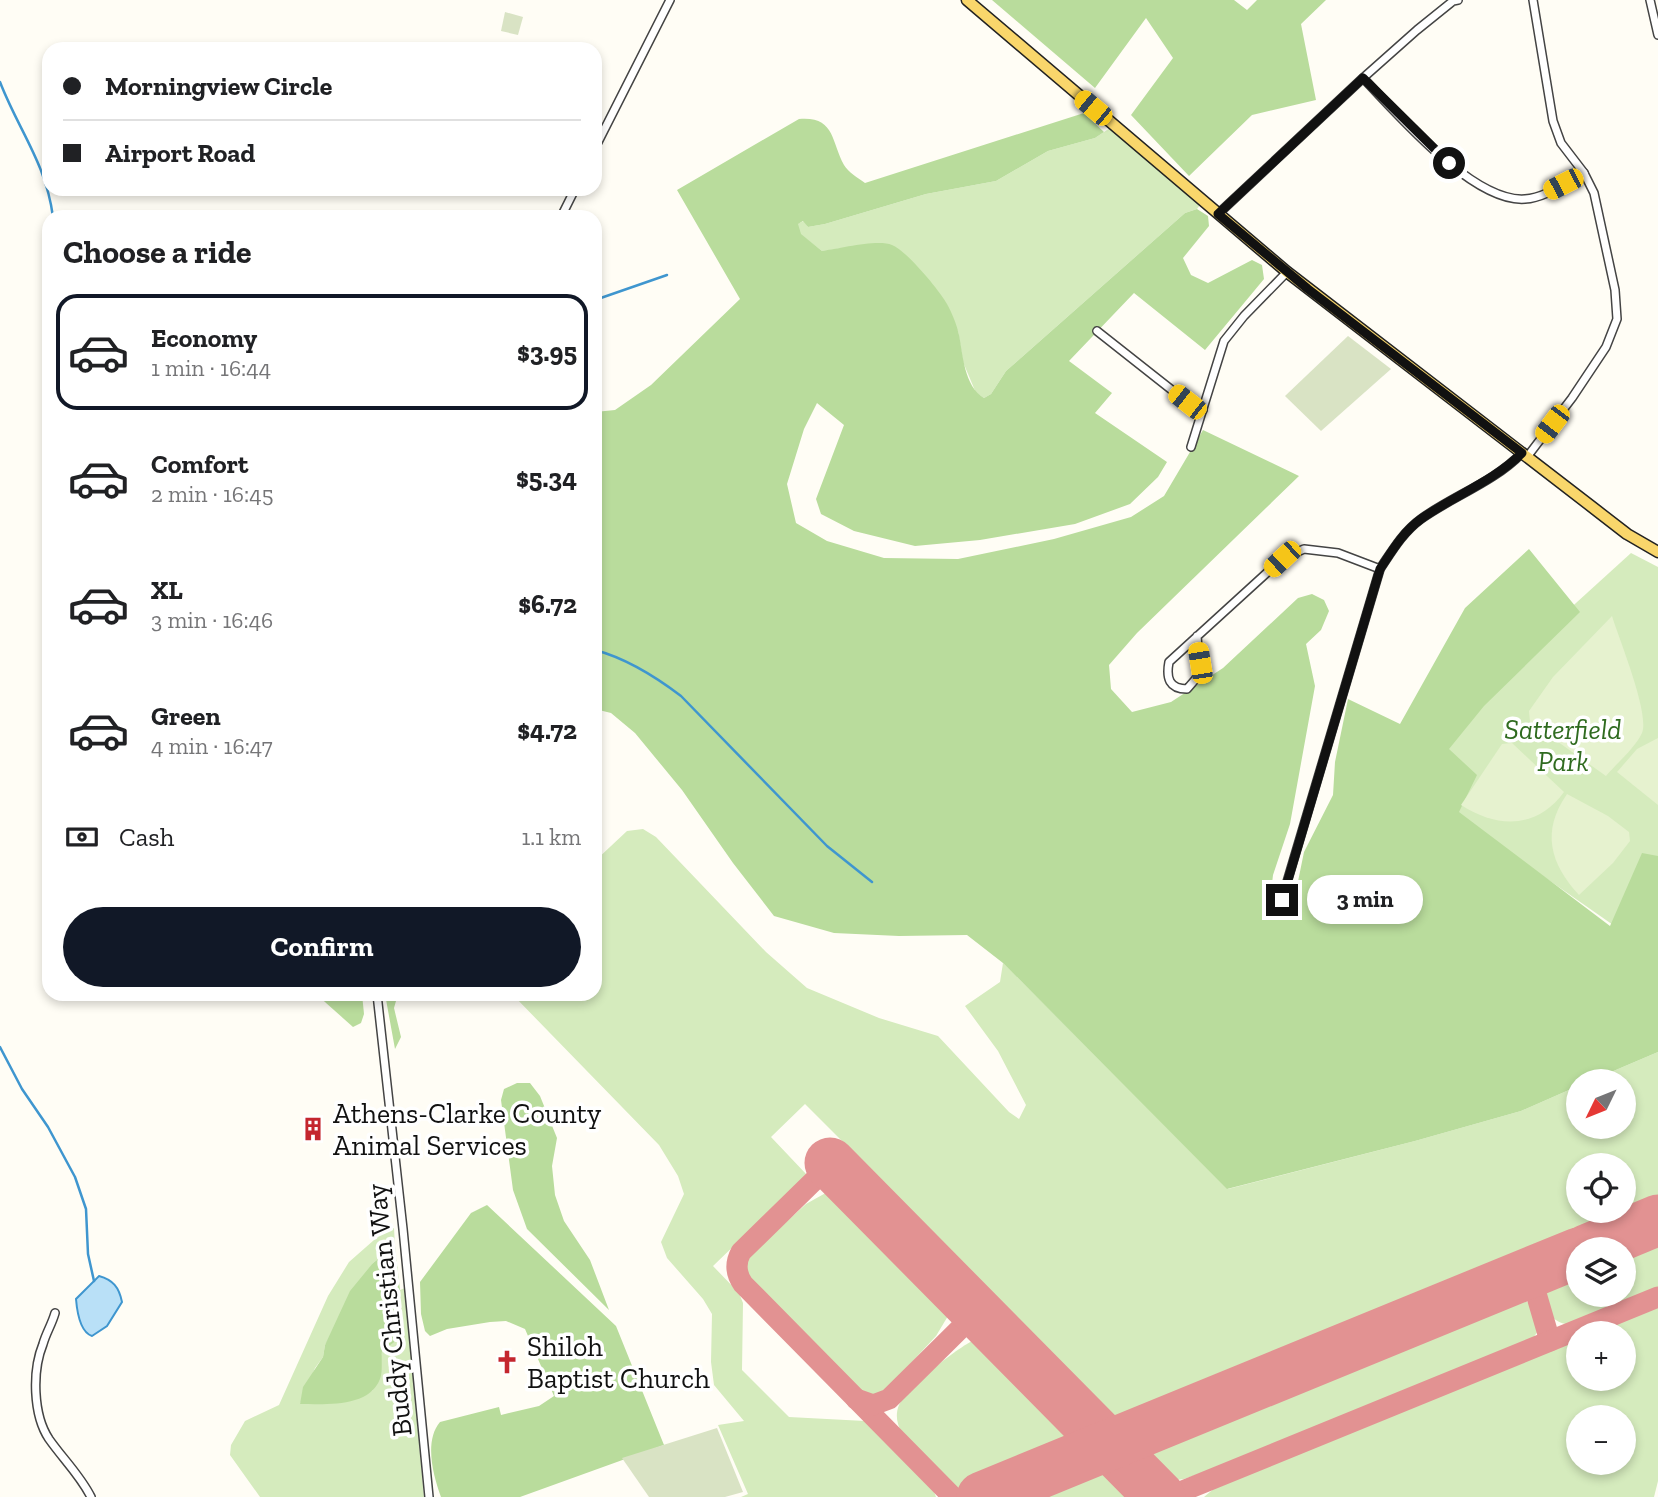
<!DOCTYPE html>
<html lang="en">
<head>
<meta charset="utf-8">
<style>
  :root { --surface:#fff; --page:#f2f2f2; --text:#202124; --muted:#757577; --line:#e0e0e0; --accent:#111827 }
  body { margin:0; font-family:"Zilla Slab",serif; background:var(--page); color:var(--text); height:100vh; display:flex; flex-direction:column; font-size:26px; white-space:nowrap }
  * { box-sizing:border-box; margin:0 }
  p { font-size:23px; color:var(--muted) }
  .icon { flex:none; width:38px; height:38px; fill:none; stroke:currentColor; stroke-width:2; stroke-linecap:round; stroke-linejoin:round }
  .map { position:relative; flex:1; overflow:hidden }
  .details { position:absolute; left:42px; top:210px; width:560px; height:791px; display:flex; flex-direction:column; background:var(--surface); border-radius:21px; box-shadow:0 4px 10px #0003 }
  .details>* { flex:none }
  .banner { position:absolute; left:42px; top:42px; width:560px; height:154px; border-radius:21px; box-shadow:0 4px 10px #0003; display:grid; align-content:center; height:154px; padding:0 21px; background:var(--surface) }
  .needle { width:46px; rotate:227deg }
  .fabs { position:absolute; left:1566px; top:1069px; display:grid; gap:14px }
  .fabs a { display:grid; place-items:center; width:70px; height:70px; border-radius:50%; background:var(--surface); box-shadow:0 4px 10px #0003; font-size:35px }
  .end { position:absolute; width:32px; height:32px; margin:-16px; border:9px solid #111; background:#fff; box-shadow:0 0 0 4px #fff }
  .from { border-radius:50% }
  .bubble { position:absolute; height:49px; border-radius:24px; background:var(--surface); box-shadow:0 4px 10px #0003; font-size:23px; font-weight:800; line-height:49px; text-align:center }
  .car { position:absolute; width:21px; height:42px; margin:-21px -10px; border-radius:9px; box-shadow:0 0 5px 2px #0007; background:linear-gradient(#f5c518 24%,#345 0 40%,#f5c518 0 76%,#345 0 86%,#f5c518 0) }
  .banner b { display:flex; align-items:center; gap:24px; height:66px; font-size:26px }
  .banner b+b { border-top:2px solid var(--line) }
  .banner i { width:18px; height:18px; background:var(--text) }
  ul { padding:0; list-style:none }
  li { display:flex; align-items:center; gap:21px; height:116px; margin:0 14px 10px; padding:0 7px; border:4px solid transparent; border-radius:21px }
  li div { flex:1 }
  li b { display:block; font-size:26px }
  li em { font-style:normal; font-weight:800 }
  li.current { border-color:var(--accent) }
  li>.icon { width:63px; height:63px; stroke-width:1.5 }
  h2 { padding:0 21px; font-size:32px; line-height:84px }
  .pay { display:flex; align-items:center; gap:18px; height:77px; padding:0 21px; font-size:26px }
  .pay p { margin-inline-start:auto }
  .primary-button { display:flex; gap:14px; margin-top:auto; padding:14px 21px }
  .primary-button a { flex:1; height:80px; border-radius:42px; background:var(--accent); color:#fff; font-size:28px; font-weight:800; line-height:80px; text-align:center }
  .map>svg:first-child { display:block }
</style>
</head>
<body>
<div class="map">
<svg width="1658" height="1497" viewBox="0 0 1658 1497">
  <rect width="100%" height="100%" fill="#fffdf5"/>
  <g fill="#d5ebbd" fill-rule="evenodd">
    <path d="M1110,128l90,77 -3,4 -12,4 -179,158 -15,23 -7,4 -8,-5 -13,-31 -5,-31 -85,-87 -51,7 -22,-17 -3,-10 7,-3 4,6 17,-3 101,-30 70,-13 52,-30 47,-13z"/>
    <path d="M1631,553l27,14v291l-32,76 -172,-120 -31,-72z"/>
    <path d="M643,829l13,8 110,115 41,36 72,30 59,18 71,76 10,7 7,-14 -28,-54 -33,-45 35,-24 3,-19 225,226 187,-48 106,-30 57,-25v41h46v-45l-34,-1 68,-29v151l-544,222 -277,-280 5,-4 -37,-37 -34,33 36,38 -94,91 26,27 4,10 -1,67 47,47 76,4 68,68 3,8h-195l7,-3 -30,-69 26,-4 -30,-36 -3,-23 1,-48 -9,-15 -36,-41 -6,-16 23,-48 -6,-18 -19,-31 -147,-151h83v-133l32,-30zM1578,1166h46v45h-46z"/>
    <path d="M831,1190l120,121 -15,25 -53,57 -9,4 -13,-5 -111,-113c-7,-9 -6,-17 1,-25l55,-50z"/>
    <path d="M394,1228l1,18 -22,17 -48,82 -2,12 -8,11 -15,36c26,0 52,0 73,-14l22,-92 5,-8 5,-2 19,209h-164l-30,-42 1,-10 14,-24 34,-16 49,-109 21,-34 33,-29z"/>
    <path d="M1658,1238v51l-87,35c-18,3 -36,-23 -23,-39 6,-7 22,-10 30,-14v24h46v-43z"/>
    <path d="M1522,1298c12,7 17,20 16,33l-7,10 -303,123 -44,15 -15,2 -27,-29 369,-153z"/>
    <path d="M1658,1303v178l-4,16h-450l13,-11 48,-22 313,-128v43h46v-45l-40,-1zM1578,1418h46v45h-46z"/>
    <path d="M978,1338l101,101 -121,50 -57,-57c-4,-9 -6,-17 -2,-27 8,-18 60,-59 79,-67z"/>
    <path d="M1105,1466l22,23 -3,8h-96z"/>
  </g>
  <g fill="#b9dc9c">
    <path d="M992,0h242l13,10 10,-10h69l-25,24 15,76 -64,15 -63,61 -58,-61 42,-57 -27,-40 -51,70z"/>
    <path d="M1084,113l20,19 -9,6 -47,13 -52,30 -70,13 -101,30 -17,3 -5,-6 -5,3 3,10 21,17c17,-2 55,-12 70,-6 14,5 48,46 55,59 5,9 10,21 12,31 4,20 5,51 25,63l7,-4 15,-23 179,-158 12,-4 11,7 1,10 -26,32 8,17 17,8 44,-23 10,5 2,14 -59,71 -71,-57 -65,68 43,32 -17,20 72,49 -9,15 -28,27 -55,20 -95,16 -65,6 -61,-15 -33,-17 -5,-15 28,-74 -27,-22 -13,26 -17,55 9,39 31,18 57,17 74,1 96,-20 77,-22 33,-21 39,-66 96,46 -162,157 -28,32 2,24 21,23 39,-10 52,-34 75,-70 14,-4 12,6 5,11 -8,19 -15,14 9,42 -25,138 -17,51 -4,35 11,6 14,-15 10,-49 29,-57 2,-33 13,-63 52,25 65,-116 64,-59 51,63 -96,94 -35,43 28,26 -18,37 151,114 32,-73 16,3v196l-68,29 -12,1v4l-57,25 -106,30 -188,48 -224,-226 -36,-28 -68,1 -65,-3 -60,-17 -41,-53 -51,-73 -47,-57 -24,-20 -16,-4v-297l20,-2 36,-25 89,-86 -63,-109 122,-71c36,-3 32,22 45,46 4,7 14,13 21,18z"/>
    <path d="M316,994h46l2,20 -3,9 -8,4z"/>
    <path d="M385,994h13l-4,14 7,29 -6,12z"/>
    <path d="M517,1083h13l10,13 17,42 -5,28 3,29 9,26 26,39 19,50 -82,-81 -14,-39 -12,-90 3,-11z"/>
    <path d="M487,1205l129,121 48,119 -144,52h-79c-8,-22 -17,-56 -1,-75l59,-15 2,8 38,-9 15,-10 -29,-67 -19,-8 -16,1 -43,7 -17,7 -5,-5 -4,-17 -1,-32 51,-69z"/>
    <path d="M395,1246l5,44 -7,16 4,34 -15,11c-1,8 1,20 -2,28 -11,29 -55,25 -80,25l3,-17 20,-30 2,-12 25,-54 23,-28z"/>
  </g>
  <g fill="#d9e3c4">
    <path d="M505,12l18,5 -5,18 -17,-4z"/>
    <path d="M1348,336l43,33 -70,62 -36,-35z"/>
    <path d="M717,1428l26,64 -18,5h-76l-27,-39z"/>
  </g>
  <g fill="#e6f2cf">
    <path d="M1612,616c7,23 38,98 30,117 -7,15 -25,30 -36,43l-76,-54 -1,-11 24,-34z"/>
    <path d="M1658,738v67l-41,-33 20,-23z"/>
    <path d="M1512,743l52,49c-28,38 -67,36 -103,13l41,-61z"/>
    <path d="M1567,794l41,22 21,16 1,9 -17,22 -34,32c-29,-31 -38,-64 -12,-101z"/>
  </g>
  <path fill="#b9e0f7" stroke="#3f96cf" stroke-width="2" d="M99,1276c14,4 20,11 23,26l-15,24 -15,10c-12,-4 -15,-25 -16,-37z"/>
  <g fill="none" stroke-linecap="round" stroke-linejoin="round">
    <g stroke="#3f96cf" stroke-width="2.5">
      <path d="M0,82c19,49 46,81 53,135"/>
      <path d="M595,300l72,-25"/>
      <path d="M595,650c30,8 61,27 86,46l146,150 45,36"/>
      <path d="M0,1047l22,42 26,38 27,50 11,32 2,45 6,27"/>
    </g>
    <g stroke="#e29292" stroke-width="21">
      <path d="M831,1164l-90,88c-6,11 -5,22 2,32l210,213"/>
      <path d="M1530,1273l20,68"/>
      <path d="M856,1399l17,6 16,-6 88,-87"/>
      <path d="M1168,1497l490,-200"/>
    </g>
    <g stroke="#e29292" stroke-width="51">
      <path d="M830,1163l330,334"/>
      <path d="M1586,1250l72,-30"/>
      <path d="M982,1497l596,-244"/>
    </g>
    <g stroke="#444" stroke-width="10">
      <g id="minor">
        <path d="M1650,0l8,35"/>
        <path d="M1363,78c34,35 110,125 162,121 20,-1 41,-17 59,-26"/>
        <path d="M595,148l75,-148"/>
        <path d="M1218,214l145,-136 54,-48 36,-29 5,-1"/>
        <path d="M561,217l14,-28"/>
        <path d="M1097,331l90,71 16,8"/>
        <path d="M1191,447l33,-106 20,-25 43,-44"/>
        <path d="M1527,457l45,-59 34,-51 11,-28 -2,-29 -21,-97 -10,-20 -23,-30 -8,-22 -20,-121"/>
        <path d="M1197,636l3,38 -13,15c-18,0 -21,-11 -18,-27l113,-103 22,-10 34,4 42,16"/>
        <path d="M1282,899l98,-330c12,-18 23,-37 41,-50 32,-23 73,-37 101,-66"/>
        <path d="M377,994l26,235 26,268"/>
        <path d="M55,1313c-3,11 -9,20 -12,31 -11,27 -10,71 6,95 14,20 31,36 42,58"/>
      </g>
    </g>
    <g stroke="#222" stroke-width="13">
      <path id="major" d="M967,0l320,272 309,238 31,24 31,18"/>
    </g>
    <use href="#minor" stroke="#fff" stroke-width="7"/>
    <use href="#major" stroke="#f9d66b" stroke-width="10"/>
  </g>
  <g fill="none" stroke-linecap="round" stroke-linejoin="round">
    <path stroke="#111" stroke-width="9" d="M1282,900l98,-331c12,-18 23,-37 41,-50 32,-23 72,-37 101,-66l-214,-164 -90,-75 145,-136 86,85"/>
  </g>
  <defs>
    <g id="building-bare" transform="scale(1.89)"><path d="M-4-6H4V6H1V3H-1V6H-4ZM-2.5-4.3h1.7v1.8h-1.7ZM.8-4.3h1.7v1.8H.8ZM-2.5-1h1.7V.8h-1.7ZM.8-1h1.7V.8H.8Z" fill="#c4262e" stroke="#fff" stroke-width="2.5" paint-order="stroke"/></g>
    <g id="church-bare" transform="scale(1.89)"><path d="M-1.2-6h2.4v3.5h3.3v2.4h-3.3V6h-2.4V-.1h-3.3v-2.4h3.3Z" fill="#c4262e" stroke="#fff" stroke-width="2.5" paint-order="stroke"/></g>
  </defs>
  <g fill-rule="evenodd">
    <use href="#building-bare" x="313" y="1129"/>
    <use href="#church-bare" x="507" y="1362"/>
  </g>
  <g text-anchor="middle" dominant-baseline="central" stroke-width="7" stroke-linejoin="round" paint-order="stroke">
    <g font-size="28" font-style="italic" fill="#2f6b1f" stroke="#fff">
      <text x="1563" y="729">Satterfield<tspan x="1563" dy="32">Park</tspan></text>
    </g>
    <g font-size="28" fill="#111" stroke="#fff" text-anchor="start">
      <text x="333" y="1113">Athens-Clarke County<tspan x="333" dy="32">Animal Services</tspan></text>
      <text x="527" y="1346">Shiloh<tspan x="527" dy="32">Baptist Church</tspan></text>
    </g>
    <g font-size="28" fill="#111" stroke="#fff">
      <text transform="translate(389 1310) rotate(-96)">Buddy Christian Way</text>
    </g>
  </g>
</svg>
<div class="fabs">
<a><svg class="needle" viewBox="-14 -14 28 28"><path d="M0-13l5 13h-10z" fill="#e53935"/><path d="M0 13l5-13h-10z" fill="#757577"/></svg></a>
<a><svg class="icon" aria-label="locate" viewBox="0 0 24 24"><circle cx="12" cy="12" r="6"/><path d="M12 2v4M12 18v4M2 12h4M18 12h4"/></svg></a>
<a><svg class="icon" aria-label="layers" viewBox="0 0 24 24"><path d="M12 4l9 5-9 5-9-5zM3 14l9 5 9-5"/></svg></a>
<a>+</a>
<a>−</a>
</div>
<i class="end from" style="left:1449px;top:163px"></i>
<i class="end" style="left:1282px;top:900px"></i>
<div class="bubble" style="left:1307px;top:875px;width:116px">3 min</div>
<i class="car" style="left:1093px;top:108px;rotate:310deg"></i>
<i class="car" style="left:1563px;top:184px;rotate:243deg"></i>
<i class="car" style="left:1187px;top:402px;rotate:308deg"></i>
<i class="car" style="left:1552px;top:424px;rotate:217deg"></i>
<i class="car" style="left:1282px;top:559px;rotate:227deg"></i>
<i class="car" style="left:1200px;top:663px;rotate:351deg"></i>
<div class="banner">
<b><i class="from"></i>Morningview Circle</b>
<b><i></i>Airport Road</b>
</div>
<section class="details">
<h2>Choose a ride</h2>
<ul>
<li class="current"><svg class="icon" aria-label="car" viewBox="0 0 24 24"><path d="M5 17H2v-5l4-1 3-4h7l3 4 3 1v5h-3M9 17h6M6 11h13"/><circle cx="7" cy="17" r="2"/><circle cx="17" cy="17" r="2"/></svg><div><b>Economy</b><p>1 min · 16:44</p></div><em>$3.95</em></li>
<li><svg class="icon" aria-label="car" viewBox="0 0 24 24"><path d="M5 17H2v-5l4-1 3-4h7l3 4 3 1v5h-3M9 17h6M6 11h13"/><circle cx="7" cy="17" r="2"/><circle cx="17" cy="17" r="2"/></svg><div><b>Comfort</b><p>2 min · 16:45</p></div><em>$5.34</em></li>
<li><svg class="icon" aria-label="car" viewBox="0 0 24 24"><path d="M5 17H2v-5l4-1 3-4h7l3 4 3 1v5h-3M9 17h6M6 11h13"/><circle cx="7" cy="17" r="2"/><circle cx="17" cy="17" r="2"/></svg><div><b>XL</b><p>3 min · 16:46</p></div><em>$6.72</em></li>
<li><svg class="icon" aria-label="car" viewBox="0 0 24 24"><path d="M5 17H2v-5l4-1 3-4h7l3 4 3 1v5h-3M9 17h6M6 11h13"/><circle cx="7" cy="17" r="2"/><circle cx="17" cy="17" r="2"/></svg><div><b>Green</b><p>4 min · 16:47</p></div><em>$4.72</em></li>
</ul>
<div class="pay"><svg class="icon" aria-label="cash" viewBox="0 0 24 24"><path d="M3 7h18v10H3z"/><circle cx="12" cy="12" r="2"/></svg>Cash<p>1.1 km</p></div>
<div class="primary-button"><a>Confirm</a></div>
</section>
</div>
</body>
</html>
